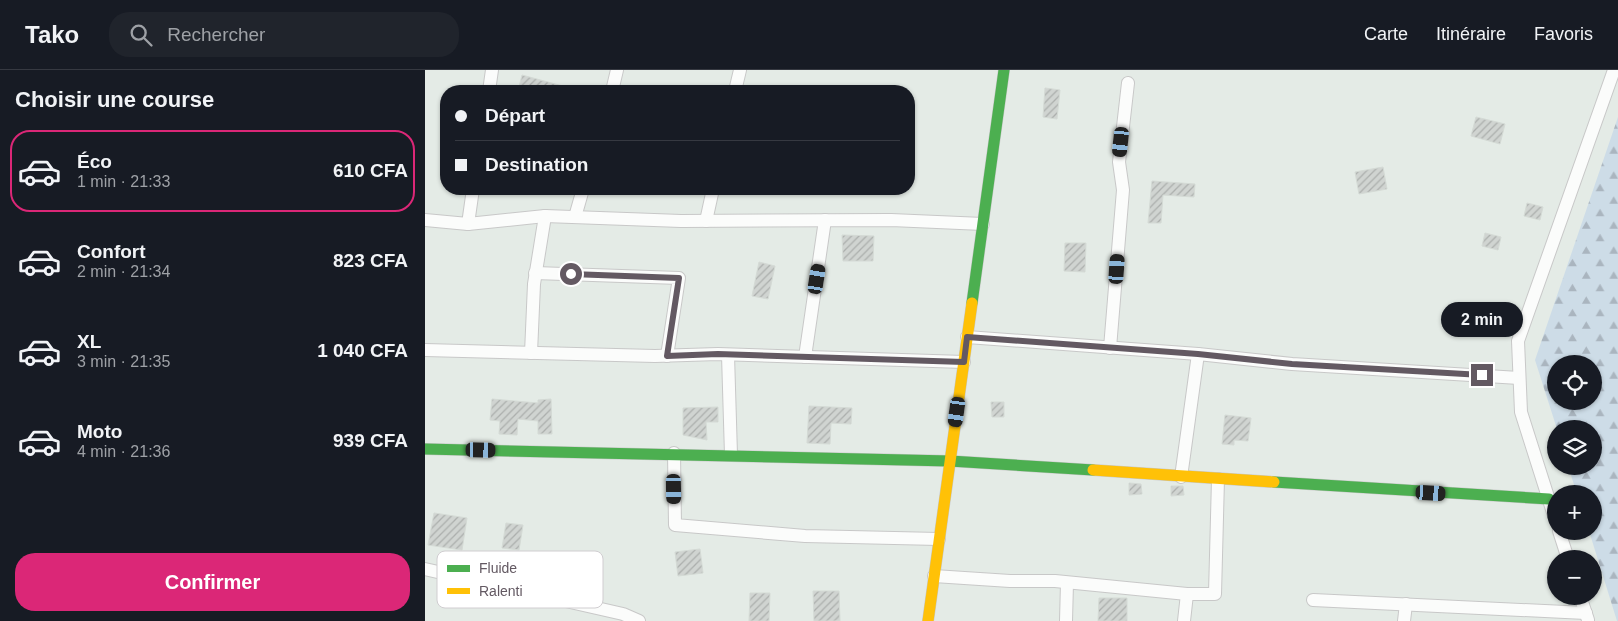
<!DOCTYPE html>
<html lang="fr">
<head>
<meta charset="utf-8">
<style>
  :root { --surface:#171b24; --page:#20242c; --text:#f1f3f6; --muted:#9ea1a6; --line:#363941; --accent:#db2777 }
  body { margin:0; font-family:Helvetica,sans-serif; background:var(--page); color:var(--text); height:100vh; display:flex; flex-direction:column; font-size:19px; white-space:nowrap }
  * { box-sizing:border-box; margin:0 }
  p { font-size:16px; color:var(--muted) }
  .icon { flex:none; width:28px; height:28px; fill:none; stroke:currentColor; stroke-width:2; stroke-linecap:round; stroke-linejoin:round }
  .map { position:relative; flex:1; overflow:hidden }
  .details { display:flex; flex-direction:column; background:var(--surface); width:425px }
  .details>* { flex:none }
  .hud { position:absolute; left:15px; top:15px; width:475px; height:110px; border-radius:20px; box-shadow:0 1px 4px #0004; display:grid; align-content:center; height:110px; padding:0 15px; background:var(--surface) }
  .buttons { position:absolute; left:1122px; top:285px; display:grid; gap:10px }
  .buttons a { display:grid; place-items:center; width:55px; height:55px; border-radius:50%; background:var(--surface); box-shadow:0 1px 4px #0004; font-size:25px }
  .end { position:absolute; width:22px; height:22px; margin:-11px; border:6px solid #635962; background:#fff; box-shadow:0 0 0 2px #fff }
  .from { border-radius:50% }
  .bubble { position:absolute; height:35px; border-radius:18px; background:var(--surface); box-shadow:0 1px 4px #0004; font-size:16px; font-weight:700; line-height:35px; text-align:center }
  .car { position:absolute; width:15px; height:30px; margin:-15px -8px; border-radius:6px; box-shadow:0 0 4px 1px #0007; background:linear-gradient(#222 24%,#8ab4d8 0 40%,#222 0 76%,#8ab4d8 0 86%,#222 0) }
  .hud b { display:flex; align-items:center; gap:18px; height:48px; font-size:19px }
  .hud b+b { border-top:1px solid var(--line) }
  .hud i { width:12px; height:12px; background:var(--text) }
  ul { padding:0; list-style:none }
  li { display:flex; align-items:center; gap:15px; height:82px; margin:0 10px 8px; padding:0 5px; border:2px solid transparent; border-radius:20px }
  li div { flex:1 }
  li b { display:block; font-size:19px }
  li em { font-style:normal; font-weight:700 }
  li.selected { border-color:var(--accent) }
  li>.icon { width:45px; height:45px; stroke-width:1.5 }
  h2 { padding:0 15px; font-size:22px; line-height:60px }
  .cta { display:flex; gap:10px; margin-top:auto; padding:10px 15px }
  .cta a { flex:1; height:58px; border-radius:20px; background:var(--accent); color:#fff; font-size:20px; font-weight:700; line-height:58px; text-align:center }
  header { display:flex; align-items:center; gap:30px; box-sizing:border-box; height:70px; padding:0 25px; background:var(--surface); border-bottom:1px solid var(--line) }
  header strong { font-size:24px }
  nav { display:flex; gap:28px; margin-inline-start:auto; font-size:18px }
  .search { width:350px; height:45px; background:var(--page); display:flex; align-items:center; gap:12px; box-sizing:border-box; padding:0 18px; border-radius:20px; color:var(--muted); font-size:19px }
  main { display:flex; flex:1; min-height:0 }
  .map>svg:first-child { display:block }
</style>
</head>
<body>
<header>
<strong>Tako</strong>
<div class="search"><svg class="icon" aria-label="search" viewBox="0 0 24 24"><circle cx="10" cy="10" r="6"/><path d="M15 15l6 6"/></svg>Rechercher</div>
<nav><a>Carte</a><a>Itinéraire</a><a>Favoris</a></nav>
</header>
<main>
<section class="details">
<h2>Choisir une course</h2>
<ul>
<li class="selected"><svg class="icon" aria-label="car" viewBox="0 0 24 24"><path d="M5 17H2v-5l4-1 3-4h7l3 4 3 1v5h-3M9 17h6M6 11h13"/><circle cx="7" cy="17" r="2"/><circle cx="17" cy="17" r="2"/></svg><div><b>Éco</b><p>1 min · 21:33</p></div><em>610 CFA</em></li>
<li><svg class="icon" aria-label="car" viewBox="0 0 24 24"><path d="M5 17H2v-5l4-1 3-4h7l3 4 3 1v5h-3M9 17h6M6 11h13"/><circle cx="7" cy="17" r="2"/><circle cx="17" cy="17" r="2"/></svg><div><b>Confort</b><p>2 min · 21:34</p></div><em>823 CFA</em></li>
<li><svg class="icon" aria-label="car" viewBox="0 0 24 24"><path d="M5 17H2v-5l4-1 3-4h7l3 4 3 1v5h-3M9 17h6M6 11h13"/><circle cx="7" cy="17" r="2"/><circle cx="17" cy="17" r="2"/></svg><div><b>XL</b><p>3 min · 21:35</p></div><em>1 040 CFA</em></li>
<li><svg class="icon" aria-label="car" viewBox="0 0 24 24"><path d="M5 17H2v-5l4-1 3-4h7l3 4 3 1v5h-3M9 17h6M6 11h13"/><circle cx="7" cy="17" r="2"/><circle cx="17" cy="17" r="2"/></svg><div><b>Moto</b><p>4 min · 21:36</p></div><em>939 CFA</em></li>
</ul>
<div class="cta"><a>Confirmer</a></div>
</section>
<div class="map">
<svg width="1193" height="551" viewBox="0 0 1193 551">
  <defs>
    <pattern id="forest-firs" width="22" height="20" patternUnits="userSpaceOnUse" patternTransform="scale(1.25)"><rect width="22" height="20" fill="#cddce7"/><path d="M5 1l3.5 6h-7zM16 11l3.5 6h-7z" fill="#aab5bf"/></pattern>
    <pattern id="building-hatch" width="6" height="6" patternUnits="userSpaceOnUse" patternTransform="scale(1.25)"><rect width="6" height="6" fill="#d0d4d1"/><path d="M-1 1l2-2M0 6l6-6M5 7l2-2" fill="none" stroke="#acafad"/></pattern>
  </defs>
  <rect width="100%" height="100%" fill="#e4ebe6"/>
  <path fill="url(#forest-firs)" fill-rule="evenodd" d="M1193,47v504h-1l-28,-90h5v-37h-17l-9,-28h26v-37h-37l-22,-69zM1131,294h38v37h-38z"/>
  <g fill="url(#building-hatch)" stroke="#d4dad5">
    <path d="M97,5l48,13 -1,3h-51z"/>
    <path d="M620,18l15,2 -3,29 -14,-2z"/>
    <path d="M1051,47l29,7 -5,20 -29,-8z"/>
    <path d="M958,97l4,22 -28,5 -4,-22z"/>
    <path d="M727,111l43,3 -1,13 -31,-2 -2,28h-13z"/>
    <path d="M1102,133l16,4 -3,13 -16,-4z"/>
    <path d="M1060,163l16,4 -3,13 -16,-4z"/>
    <path d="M417,165l32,1 -1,25h-30z"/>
    <path d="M640,173h21l-1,29 -21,-1z"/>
    <path d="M334,192l16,4 -7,33 -16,-3z"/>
    <path d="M67,329l46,4v-3l13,-1 1,35h-14v-13l-20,-2 -1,16 -18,-1 1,-13 -10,-1z"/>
    <path d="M566,332h13v15h-12z"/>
    <path d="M384,336l43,2 -1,16 -20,-1 -1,21 -23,-1z"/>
    <path d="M293,337v15h-12l1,18 -24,-5v-27z"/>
    <path d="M800,345l26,3 -3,23 -14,-1v5l-12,-1z"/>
    <path d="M704,413l12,1 1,10 -13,1z"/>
    <path d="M746,416h12l1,9 -13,1z"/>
    <path d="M9,443l33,5 -5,32 -34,-5z"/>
    <path d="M81,453l17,2 -4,25 -17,-2z"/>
    <path d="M275,479l3,24 -25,3 -3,-24z"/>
    <path d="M388,521h26l1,30h-26z"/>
    <path d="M325,523h20l-1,28h-20z"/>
    <path d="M674,528h28v23h-29z"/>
  </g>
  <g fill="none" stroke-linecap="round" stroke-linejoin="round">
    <g stroke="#c8c8c8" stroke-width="14">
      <g id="street">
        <path d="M64,21l3,-21"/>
        <path d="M187,21l5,-21"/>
        <path d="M310,21l5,-21"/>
        <path d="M150,147l8,-28"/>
        <path d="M0,150l43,4 77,-8 136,5 210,-1 92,4"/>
        <path d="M281,151l7,-32"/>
        <path d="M43,154l5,-35"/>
        <path d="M110,203l144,5 -12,78"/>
        <path d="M542,267l231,17 94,10 227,14"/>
        <path d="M685,278l13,-158 -4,-28 9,-79"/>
        <path d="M0,280l230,6 63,-2 246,8"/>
        <path d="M106,283l3,-69 11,-68"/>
        <path d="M303,285l3,100"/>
        <path d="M380,287l20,-137"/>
        <path d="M249,383l1,72 130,11 134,3"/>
        <path d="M756,407l17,-123"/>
        <path d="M1131,452l-35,-110 -3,-71 96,-271"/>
        <path d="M1134,461l9,28"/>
        <path d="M0,499l198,45 16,7"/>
        <path d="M509,506l76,5h45l132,13h28l3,-115"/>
        <path d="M1155,526l8,24"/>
        <path d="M888,530l273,13"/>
        <path d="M641,551l1,-38"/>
        <path d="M759,551l3,-27"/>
        <path d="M979,551l2,-17"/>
      </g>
    </g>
    <g stroke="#c7c7c7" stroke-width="12">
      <g id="fast">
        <path d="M547,233l32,-233"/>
        <path d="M0,379l525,12 143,9"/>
        <path d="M849,412l275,17"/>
      </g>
    </g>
    <g stroke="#c7c7c7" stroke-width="12">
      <g id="slow">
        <path d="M668,400l181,12"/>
        <path d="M503,551l44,-318"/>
      </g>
    </g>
    <use href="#street" stroke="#fbfcfb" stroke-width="12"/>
    <use href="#fast" stroke="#4caf50" stroke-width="11"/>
    <use href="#slow" stroke="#ffc107" stroke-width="11"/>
  </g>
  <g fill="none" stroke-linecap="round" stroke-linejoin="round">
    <path stroke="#635962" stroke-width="6" d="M146,204l108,4 -12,78 51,-2 246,8 3,-25 231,17 94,10 190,11"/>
  </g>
  <rect x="12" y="481" width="166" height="57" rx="8" fill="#fff" stroke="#d0cdd0" stroke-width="1"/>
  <rect x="22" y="495" width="23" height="7" fill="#4caf50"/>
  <rect x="22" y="518" width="23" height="6" fill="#ffc107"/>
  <g font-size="14" fill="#635962">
    <text x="54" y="503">Fluide</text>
    <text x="54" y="526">Ralenti</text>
  </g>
</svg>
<div class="buttons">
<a><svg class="icon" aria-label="locate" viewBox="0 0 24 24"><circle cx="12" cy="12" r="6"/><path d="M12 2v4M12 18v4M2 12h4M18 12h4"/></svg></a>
<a><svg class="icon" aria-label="layers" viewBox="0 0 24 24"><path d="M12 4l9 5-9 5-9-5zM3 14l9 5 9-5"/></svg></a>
<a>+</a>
<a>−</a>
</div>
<i class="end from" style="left:146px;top:204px"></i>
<i class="end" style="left:1057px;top:305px"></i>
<div class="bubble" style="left:1016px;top:232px;width:82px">2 min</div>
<i class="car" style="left:696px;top:72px;rotate:186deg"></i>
<i class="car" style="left:692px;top:199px;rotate:4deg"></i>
<i class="car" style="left:392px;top:209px;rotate:9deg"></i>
<i class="car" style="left:532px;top:342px;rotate:188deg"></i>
<i class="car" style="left:56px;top:380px;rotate:91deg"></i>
<i class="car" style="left:249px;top:419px;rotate:179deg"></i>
<i class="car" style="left:1006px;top:423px;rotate:93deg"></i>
<div class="hud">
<b><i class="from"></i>Départ</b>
<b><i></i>Destination</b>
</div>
</div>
</main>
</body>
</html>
